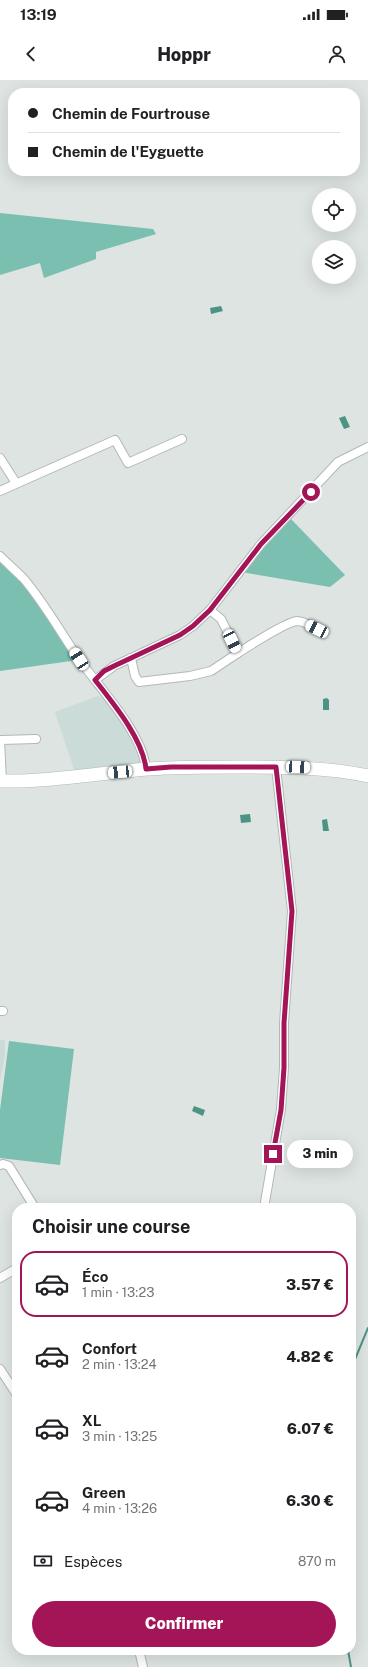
<!DOCTYPE html>
<html lang="fr">
<head>
<meta charset="utf-8">
<style>
  :root { --surface:#fff; --page:#f2f2f2; --text:#202124; --muted:#757577; --line:#e0e0e0; --accent:#a41558 }
  body { margin:0; font-family:"Public Sans",sans-serif; background:var(--page); color:var(--text); height:100vh; display:flex; flex-direction:column; font-size:15px; white-space:nowrap }
  * { box-sizing:border-box; margin:0 }
  p { font-size:13px; color:var(--muted) }
  .icon { flex:none; width:22px; height:22px; fill:none; stroke:currentColor; stroke-width:2; stroke-linecap:round; stroke-linejoin:round }
  .map { position:relative; flex:1; overflow:hidden }
  .side { position:absolute; left:12px; top:1123px; width:344px; height:452px; display:flex; flex-direction:column; background:var(--surface); border-radius:16px; box-shadow:0 4px 16px #0002 }
  .side>* { flex:none }
  .banner { position:absolute; left:8px; top:8px; width:352px; height:88px; border-radius:16px; box-shadow:0 4px 16px #0002; display:grid; align-content:center; height:88px; padding:0 20px; background:var(--surface) }
  .fabs { position:absolute; left:312px; top:108px; display:grid; gap:8px }
  .fabs a { display:grid; place-items:center; width:44px; height:44px; border-radius:50%; background:var(--surface); box-shadow:0 4px 16px #0002; font-size:20px }
  .end { position:absolute; width:18px; height:18px; margin:-9px; border:5px solid #a41558; background:#fff; box-shadow:0 0 0 2px #fff }
  .from { border-radius:50% }
  .bubble { position:absolute; height:28px; border-radius:14px; background:var(--surface); box-shadow:0 4px 16px #0002; font-size:13px; font-weight:800; line-height:28px; text-align:center }
  .car { position:absolute; width:12px; height:24px; margin:-12px -6px; border-radius:5px; box-shadow:0 0 3px 1px #0007; background:linear-gradient(#fff 24%,#345 0 40%,#fff 0 76%,#345 0 86%,#fff 0) }
  .banner b { display:flex; align-items:center; gap:14px; height:38px; font-size:15px }
  .banner b+b { border-top:1px solid var(--line) }
  .banner i { width:10px; height:10px; background:var(--text) }
  ul { padding:0; list-style:none }
  li { display:flex; align-items:center; gap:12px; height:66px; margin:0 8px 6px; padding:0 12px; border:2px solid transparent; border-radius:16px }
  li div { flex:1 }
  li b { display:block; font-size:15px }
  li em { font-style:normal; font-weight:800 }
  li.on { border-color:var(--accent) }
  li>.icon { width:36px; height:36px; stroke-width:1.5 }
  h2 { padding:0 20px; font-size:18px; line-height:48px }
  .pay { display:flex; align-items:center; gap:10px; height:44px; padding:0 20px; font-size:15px }
  .pay p { margin-inline-start:auto }
  .button { display:flex; gap:8px; margin-top:auto; padding:8px 20px }
  .button a { flex:1; height:46px; border-radius:24px; background:var(--accent); color:#fff; font-size:16px; font-weight:800; line-height:46px; text-align:center }
  .status { display:flex; justify-content:space-between; align-items:center; height:28px; padding:0 20px; background:var(--surface); direction:ltr }
  .status svg { height:11px; fill:currentColor }
  header { display:flex; justify-content:space-between; align-items:center; height:52px; padding:0 20px; background:var(--surface); font-size:18px; font-weight:800 }
  .map>svg:first-child { display:block }
</style>
</head>
<body>
<div class="status"><b>13:19</b><svg viewBox="0 0 49 12"><path d="M0 12V9h3v3zM5 12V6h3v6zM10 12V3h3v9zM15 12V0h3v12zM26 1h20v11H26zM47 4h2v5h-2z"/></svg></div>
<header><svg class="icon" aria-label="back" viewBox="0 0 24 24"><path d="M15 5l-7 7 7 7"/></svg>Hoppr<svg class="icon" aria-label="person" viewBox="0 0 24 24"><circle cx="12" cy="8" r="4"/><path d="M4 21q1-7 8-7t8 7"/></svg></header>
<div class="map">
<svg width="368" height="1587" viewBox="0 0 368 1587">
  <rect width="100%" height="100%" fill="#dde4e2"/>
  <g fill="#cbdbd7">
    <path d="M98,616l8,3 34,54 2,13 -67,6 -20,-60z"/>
    <path d="M0,960h5v15l-5,26z"/>
  </g>
  <g fill="#7abfb0">
    <path d="M0,133l153,16 3,5 -60,18v7l-52,19 -4,-15 -40,12z"/>
    <path d="M291,439l54,56 -15,12 -89,-15z"/>
    <path d="M0,478l22,22 56,80 -78,11z"/>
    <path d="M9,961l65,8 -14,116 -60,-7v-48z"/>
  </g>
  <g fill="#4d9385">
    <path d="M221,226l2,5 -12,3 -1,-6z"/>
    <path d="M345,336l5,11 -6,2 -5,-11z"/>
    <path d="M327,618l2,2v10h-6v-11z"/>
    <path d="M250,734l1,8 -10,1 -1,-8z"/>
    <path d="M327,739l2,12h-6l-1,-11z"/>
    <path d="M194,1026l11,4 -2,6 -11,-5z"/>
  </g>
  <g fill="none" stroke-linecap="round" stroke-linejoin="round">
    <g stroke="#4d9385" stroke-width="2">
      <path d="M351,1289l17,-41"/>
      <path d="M348,1570l3,17"/>
    </g>
    <g stroke="#b1b8b6" stroke-width="10">
      <g id="street">
        <path d="M0,378l16,25"/>
        <path d="M0,411l115,-51 13,23 54,-24"/>
        <path d="M0,476c8,8 16,15 24,23 21,25 37,54 55,80 21,30 64,74 67,110"/>
        <path d="M238,573c11,-7 48,-31 59,-32 7,0 14,5 20,8"/>
        <path d="M131,578l4,18 4,6 51,-6 21,-5 27,-18 -17,-34 -11,-9"/>
        <path d="M95,600l19,-14 66,-31 13,-9 17,-16 51,-66 77,-82 30,-15"/>
        <path d="M0,660l2,41"/>
        <path d="M1,660l35,-1"/>
        <path d="M0,931h3"/>
        <path d="M0,1085l3,-1 6,2 26,42"/>
        <path d="M264,1128l17,-99 3,-41v-45l8,-112 -16,-144"/>
        <path d="M0,1198l17,-10"/>
        <path d="M0,1289l17,26"/>
        <path d="M139,1570l4,17"/>
      </g>
    </g>
    <g stroke="#b1b8b6" stroke-width="14">
      <path id="primary" d="M0,701c50,1 99,-8 148,-12 30,-2 60,-2 91,-2 44,0 86,0 129,9"/>
    </g>
    <use href="#street" stroke="#fff" stroke-width="8"/>
    <use href="#primary" stroke="#fff" stroke-width="13"/>
  </g>
  <g fill="none" stroke-linecap="round" stroke-linejoin="round">
    <path stroke="#a41558" stroke-width="5" d="M273,1074l8,-44 3,-42v-45l8,-112 -16,-144h-105l-25,2c-3,-30 -33,-66 -51,-89l9,-9 10,-5 66,-31 13,-9 17,-16 51,-66 50,-52"/>
  </g>
</svg>
<div class="fabs">
<a><svg class="icon" aria-label="locate" viewBox="0 0 24 24"><circle cx="12" cy="12" r="6"/><path d="M12 2v4M12 18v4M2 12h4M18 12h4"/></svg></a>
<a><svg class="icon" aria-label="layers" viewBox="0 0 24 24"><path d="M12 4l9 5-9 5-9-5zM3 14l9 5 9-5"/></svg></a>
</div>
<i class="end from" style="left:311px;top:412px"></i>
<i class="end" style="left:273px;top:1074px"></i>
<div class="bubble" style="left:287px;top:1060px;width:66px">3 min</div>
<i class="car" style="left:317px;top:549px;rotate:296deg"></i>
<i class="car" style="left:232px;top:561px;rotate:154deg"></i>
<i class="car" style="left:79px;top:579px;rotate:327deg"></i>
<i class="car" style="left:298px;top:687px;rotate:93deg"></i>
<i class="car" style="left:120px;top:692px;rotate:265deg"></i>
<div class="banner">
<b><i class="from"></i>Chemin de Fourtrouse</b>
<b><i></i>Chemin de l'Eyguette</b>
</div>
<section class="side">
<h2>Choisir une course</h2>
<ul>
<li class="on"><svg class="icon" aria-label="car" viewBox="0 0 24 24"><path d="M5 17H2v-5l4-1 3-4h7l3 4 3 1v5h-3M9 17h6M6 11h13"/><circle cx="7" cy="17" r="2"/><circle cx="17" cy="17" r="2"/></svg><div><b>Éco</b><p>1 min · 13:23</p></div><em>3.57 €</em></li>
<li><svg class="icon" aria-label="car" viewBox="0 0 24 24"><path d="M5 17H2v-5l4-1 3-4h7l3 4 3 1v5h-3M9 17h6M6 11h13"/><circle cx="7" cy="17" r="2"/><circle cx="17" cy="17" r="2"/></svg><div><b>Confort</b><p>2 min · 13:24</p></div><em>4.82 €</em></li>
<li><svg class="icon" aria-label="car" viewBox="0 0 24 24"><path d="M5 17H2v-5l4-1 3-4h7l3 4 3 1v5h-3M9 17h6M6 11h13"/><circle cx="7" cy="17" r="2"/><circle cx="17" cy="17" r="2"/></svg><div><b>XL</b><p>3 min · 13:25</p></div><em>6.07 €</em></li>
<li><svg class="icon" aria-label="car" viewBox="0 0 24 24"><path d="M5 17H2v-5l4-1 3-4h7l3 4 3 1v5h-3M9 17h6M6 11h13"/><circle cx="7" cy="17" r="2"/><circle cx="17" cy="17" r="2"/></svg><div><b>Green</b><p>4 min · 13:26</p></div><em>6.30 €</em></li>
</ul>
<div class="pay"><svg class="icon" aria-label="cash" viewBox="0 0 24 24"><path d="M3 7h18v10H3z"/><circle cx="12" cy="12" r="2"/></svg>Espèces<p>870 m</p></div>
<div class="button"><a>Confirmer</a></div>
</section>
</div>
</body>
</html>
